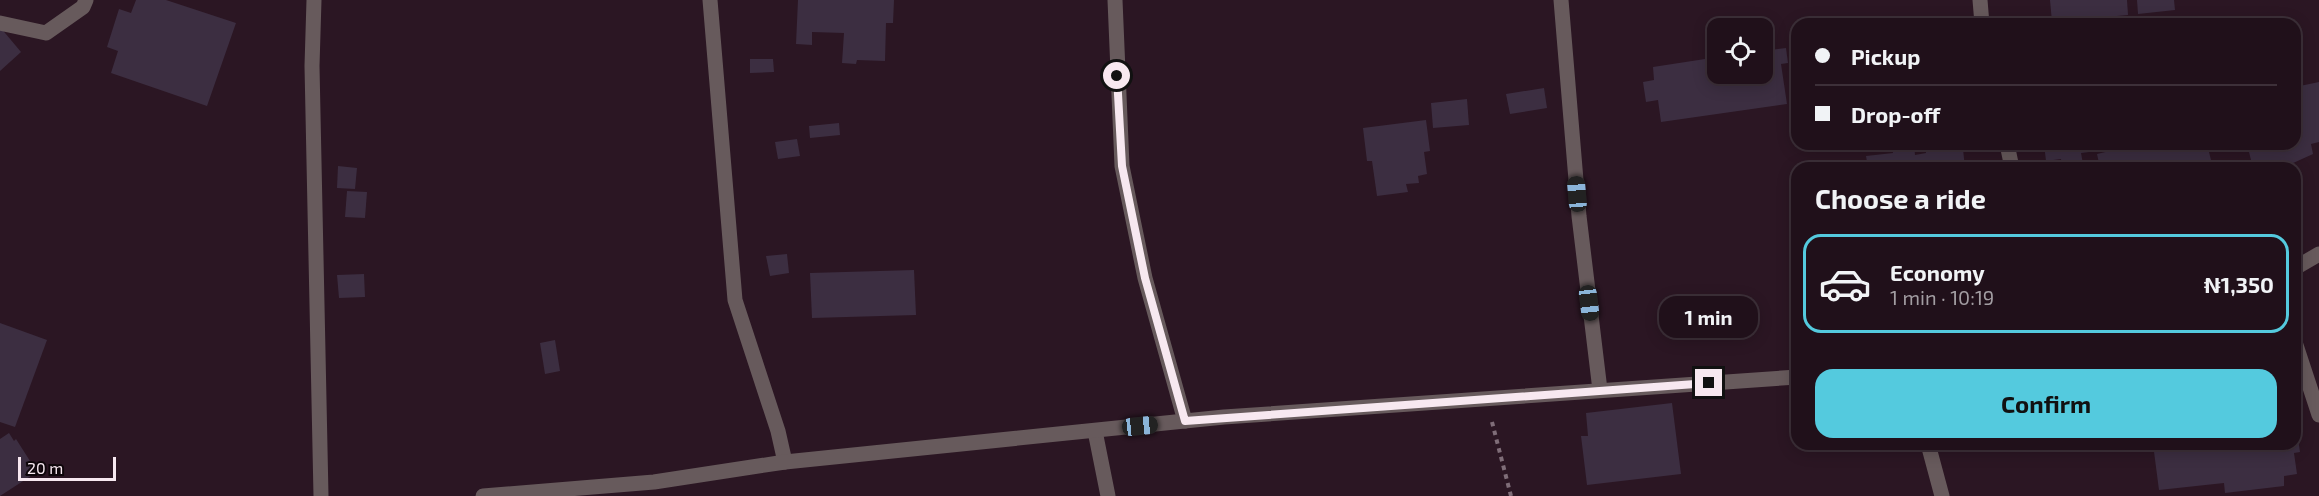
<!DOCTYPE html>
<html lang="en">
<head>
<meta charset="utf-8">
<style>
  :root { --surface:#20101a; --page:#2d1e27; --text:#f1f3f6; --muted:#a29da2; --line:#3d3039; --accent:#54cade }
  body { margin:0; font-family:"Exo 2",sans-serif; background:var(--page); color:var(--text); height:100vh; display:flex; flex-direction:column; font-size:22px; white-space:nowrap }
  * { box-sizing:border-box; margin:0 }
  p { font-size:20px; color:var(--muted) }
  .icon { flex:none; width:33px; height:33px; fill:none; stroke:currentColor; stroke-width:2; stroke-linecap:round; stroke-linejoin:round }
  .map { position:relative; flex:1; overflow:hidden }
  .panel { position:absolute; left:1791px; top:162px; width:510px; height:288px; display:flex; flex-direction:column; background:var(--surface); border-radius:18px; box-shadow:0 3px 15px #0003,0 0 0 2px var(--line) }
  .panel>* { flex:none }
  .guide { position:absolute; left:1791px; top:18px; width:510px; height:132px; border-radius:18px; box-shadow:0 3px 15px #0003,0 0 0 2px var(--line); display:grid; align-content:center; height:132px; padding:0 24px; background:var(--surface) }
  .fabs { position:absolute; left:1707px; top:18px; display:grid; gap:12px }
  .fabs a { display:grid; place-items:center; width:66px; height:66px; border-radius:12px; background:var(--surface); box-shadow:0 3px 15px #0003,0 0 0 2px var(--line); font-size:30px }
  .scale { position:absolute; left:18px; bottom:15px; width:98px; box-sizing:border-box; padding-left:6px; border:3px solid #f7e8f0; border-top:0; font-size:16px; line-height:21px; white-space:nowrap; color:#f7e8f0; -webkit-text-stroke:4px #0e060a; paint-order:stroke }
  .end { position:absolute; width:27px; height:27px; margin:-14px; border:8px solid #f7e8f0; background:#111; box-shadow:0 0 0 3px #111 }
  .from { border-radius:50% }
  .bubble { position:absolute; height:42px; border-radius:18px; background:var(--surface); box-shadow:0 3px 15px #0003,0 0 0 2px var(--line); font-size:20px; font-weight:700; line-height:42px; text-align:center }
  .car { position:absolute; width:18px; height:36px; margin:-18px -9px; border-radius:8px; box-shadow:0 0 4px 2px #0007; background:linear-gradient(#222 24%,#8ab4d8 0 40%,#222 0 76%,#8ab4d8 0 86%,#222 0) }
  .guide b { display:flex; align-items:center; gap:21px; height:57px; font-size:22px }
  .guide b+b { border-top:2px solid var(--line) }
  .guide i { width:15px; height:15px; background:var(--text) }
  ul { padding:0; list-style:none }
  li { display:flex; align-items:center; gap:18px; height:99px; margin:0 12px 9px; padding:0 12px; border:3px solid transparent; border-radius:18px }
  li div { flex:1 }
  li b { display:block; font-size:22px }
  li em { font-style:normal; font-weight:700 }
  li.on { border-color:var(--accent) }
  li>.icon { width:54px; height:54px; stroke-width:1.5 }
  h2 { padding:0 24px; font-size:27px; line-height:72px }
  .button { display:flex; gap:12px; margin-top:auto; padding:12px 24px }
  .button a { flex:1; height:69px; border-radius:18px; background:var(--accent); color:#111; font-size:24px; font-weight:700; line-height:69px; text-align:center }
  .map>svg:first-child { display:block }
</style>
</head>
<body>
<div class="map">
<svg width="2319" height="496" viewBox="0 0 2319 496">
  <rect width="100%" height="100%" fill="#2b1623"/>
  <g fill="#3c2e41">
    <path d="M136,0h30l70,23 -29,83 -96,-33 7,-22 -11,-4 12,-38 12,4z"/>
    <path d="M798,0h96l-1,23h-7l-1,38 -28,-1 -1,4 -14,-1 2,-30 -32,-1v13l-16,-1z"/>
    <path d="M2050,0h77l1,15 -76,7z"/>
    <path d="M2137,0h37l1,10 -37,4z"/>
    <path d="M0,27l21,25 -21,19z"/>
    <path d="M1786,48l2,15 -7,1 6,40 -126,18 -3,-22 -12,2 -3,-20 11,-2 -1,-13 65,-10v17h44v-23z"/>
    <path d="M750,59h23l1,13 -24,1z"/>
    <path d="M2319,82v60l-8,2 2,10 -31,14h-29l-6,-24h48v-57z"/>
    <path d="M1544,88l3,20 -37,6 -4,-20z"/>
    <path d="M1467,99l2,26 -36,3 -2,-25z"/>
    <path d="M1426,120l4,31 -6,1 3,22 -9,2 1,7 -13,1 2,8 -31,4 -5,-35h-5l-4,-33z"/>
    <path d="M839,123l1,12 -30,3 -1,-12z"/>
    <path d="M797,139l3,17 -22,3 -3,-17z"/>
    <path d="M1914,144l1,11 11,-2 -1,-8 30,-1v6l8,-1 2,19h-97l-2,-12 27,-3 -1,-6z"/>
    <path d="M2044,144h44l1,8 -8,1 2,11 -21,3 -1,-8 -15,2z"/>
    <path d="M2117,144h90l4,16 -9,3 1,5h-103l-3,-14 21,-5z"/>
    <path d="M338,166l19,2 -2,21 -18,-1z"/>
    <path d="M347,191l20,1 -2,26 -20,-1z"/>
    <path d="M787,254l2,19 -19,3 -4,-20z"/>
    <path d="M914,270l2,45 -104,3 -2,-45z"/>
    <path d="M364,274l1,23 -26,1 -2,-23z"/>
    <path d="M0,323l47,17 -32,87 -15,-5z"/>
    <path d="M555,340l5,31 -15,3 -5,-31z"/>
    <path d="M1672,403l9,71 -94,11 -6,-49h7l-2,-23z"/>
    <path d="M2295,419l5,33 -6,1 3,21 -13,2v10l-59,7 -1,-10 -65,7 -6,-46h142z"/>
    <path d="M9,433l5,8 2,-2 21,33 -37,24v-57z"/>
  </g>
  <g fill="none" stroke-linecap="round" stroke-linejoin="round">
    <path stroke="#7f6d78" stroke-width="4" stroke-dasharray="4.5 4.5" stroke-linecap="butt" d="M1492,422l19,74"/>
    <path stroke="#675a5c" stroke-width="15" d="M1095,431l13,65"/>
    <g stroke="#675a5c" stroke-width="15">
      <path d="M314,0l-2,66 9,430"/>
      <path d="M710,0l25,300 43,131 7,31"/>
      <path d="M1115,0l7,166 23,112 40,143"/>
      <path d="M1561,0l18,216 21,174"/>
      <path d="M1980,0l2,24"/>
      <path d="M0,23l46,10 37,-26 3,-7"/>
      <path d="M2007,144l5,24"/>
      <path d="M2295,268l24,-14"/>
      <path d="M2295,342l24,73"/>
      <path d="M1928,444l14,52"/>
      <path d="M483,496l171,-14 131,-20 439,-45 573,-40"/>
    </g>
  </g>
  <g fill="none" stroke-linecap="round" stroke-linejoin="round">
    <path stroke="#f7e8f0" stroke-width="8" d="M1117,76l5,90 23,112 40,143 524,-38"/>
  </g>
</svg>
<div class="fabs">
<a><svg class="icon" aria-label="locate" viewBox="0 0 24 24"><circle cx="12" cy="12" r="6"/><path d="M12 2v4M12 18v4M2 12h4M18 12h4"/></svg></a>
</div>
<div class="scale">20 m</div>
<i class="end from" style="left:1117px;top:76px"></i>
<i class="end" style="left:1709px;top:383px"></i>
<div class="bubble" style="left:1659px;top:296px;width:99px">1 min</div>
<i class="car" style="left:1577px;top:194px;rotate:355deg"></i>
<i class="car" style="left:1589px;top:303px;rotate:173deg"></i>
<i class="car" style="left:1140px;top:426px;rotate:84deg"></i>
<div class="guide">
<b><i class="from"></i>Pickup</b>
<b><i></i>Drop-off</b>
</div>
<section class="panel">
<h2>Choose a ride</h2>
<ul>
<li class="on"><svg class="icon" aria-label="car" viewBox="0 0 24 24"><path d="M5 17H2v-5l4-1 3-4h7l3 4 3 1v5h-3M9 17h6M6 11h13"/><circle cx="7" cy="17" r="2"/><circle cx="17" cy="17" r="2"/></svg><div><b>Economy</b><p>1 min · 10:19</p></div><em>₦1,350</em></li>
</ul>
<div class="button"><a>Confirm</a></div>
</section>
</div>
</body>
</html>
